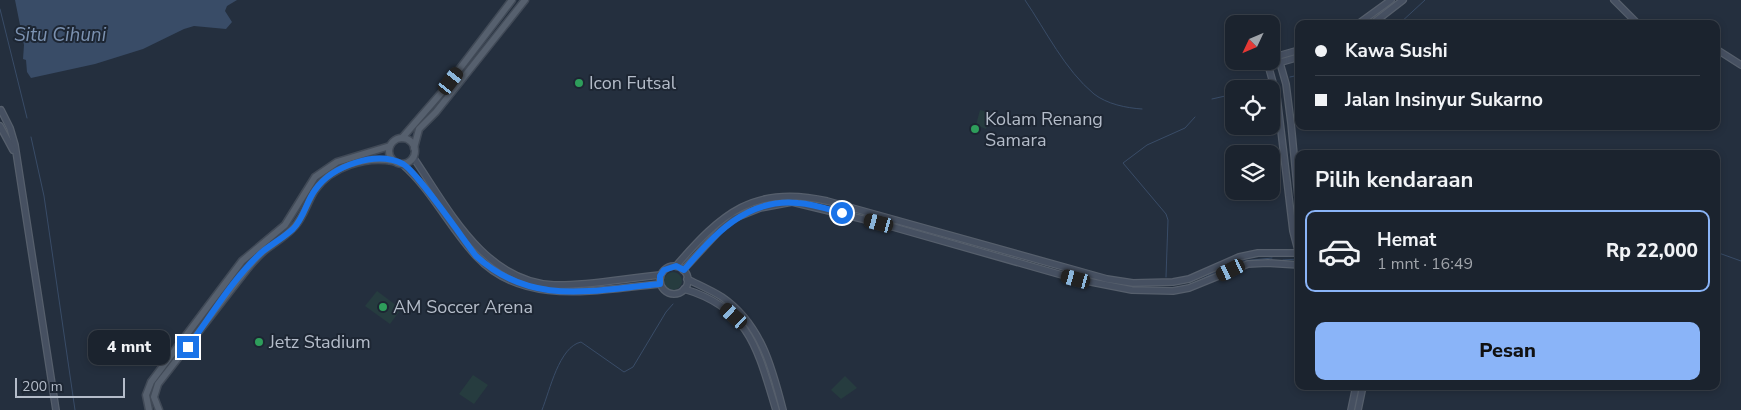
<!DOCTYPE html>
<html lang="id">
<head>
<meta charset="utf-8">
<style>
  :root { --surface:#1b232e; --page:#242b36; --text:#f1f3f6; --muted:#a0a4aa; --line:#39404a; --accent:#8ab4f8 }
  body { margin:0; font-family:"Nunito Sans",sans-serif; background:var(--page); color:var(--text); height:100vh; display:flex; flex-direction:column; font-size:19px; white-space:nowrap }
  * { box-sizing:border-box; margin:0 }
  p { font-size:16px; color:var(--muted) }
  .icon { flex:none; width:28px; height:28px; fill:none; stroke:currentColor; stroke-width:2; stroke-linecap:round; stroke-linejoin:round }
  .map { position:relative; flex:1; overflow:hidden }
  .drawer { position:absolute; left:1295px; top:150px; width:425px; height:240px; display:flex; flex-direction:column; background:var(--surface); border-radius:10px; box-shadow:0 2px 8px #0003,0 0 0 1px var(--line) }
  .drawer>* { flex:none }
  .guide { position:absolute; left:1295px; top:20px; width:425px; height:110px; border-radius:10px; box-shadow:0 2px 8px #0003,0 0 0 1px var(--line); display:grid; align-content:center; height:110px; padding:0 20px; background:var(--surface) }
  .needle { width:32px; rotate:226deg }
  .tools { position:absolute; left:1225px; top:15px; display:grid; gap:10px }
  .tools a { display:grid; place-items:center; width:55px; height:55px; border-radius:10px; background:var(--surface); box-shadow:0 2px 8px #0003,0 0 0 1px var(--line); font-size:25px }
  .scale { position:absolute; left:15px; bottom:12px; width:110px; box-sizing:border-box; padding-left:5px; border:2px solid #b4bcc9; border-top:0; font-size:14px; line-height:18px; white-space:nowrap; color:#b4bcc9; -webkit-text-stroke:4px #1d2633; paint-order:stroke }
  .end { position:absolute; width:22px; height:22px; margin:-11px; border:6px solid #1a73e8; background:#fff; box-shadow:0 0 0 2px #fff }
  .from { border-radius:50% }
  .bubble { position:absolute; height:35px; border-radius:10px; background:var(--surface); box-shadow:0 2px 8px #0003,0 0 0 1px var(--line); font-size:16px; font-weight:800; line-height:35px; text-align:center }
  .car { position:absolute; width:15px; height:30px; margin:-15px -8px; border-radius:6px; box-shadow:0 0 4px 1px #0007; background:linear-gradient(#222 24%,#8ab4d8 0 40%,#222 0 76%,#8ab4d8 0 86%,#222 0) }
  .guide b { display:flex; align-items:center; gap:18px; height:48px; font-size:19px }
  .guide b+b { border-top:1px solid var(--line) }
  .guide i { width:12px; height:12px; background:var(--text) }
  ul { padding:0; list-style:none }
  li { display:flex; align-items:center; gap:15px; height:82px; margin:0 10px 8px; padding:0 10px; border:2px solid transparent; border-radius:10px }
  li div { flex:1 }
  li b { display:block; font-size:19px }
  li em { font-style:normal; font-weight:800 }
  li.selected { border-color:var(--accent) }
  li>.icon { width:45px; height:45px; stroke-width:1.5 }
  h2 { padding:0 20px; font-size:22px; line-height:60px }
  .cta { display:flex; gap:10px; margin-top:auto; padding:10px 20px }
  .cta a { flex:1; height:58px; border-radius:10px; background:var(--accent); color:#111; font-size:20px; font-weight:800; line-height:58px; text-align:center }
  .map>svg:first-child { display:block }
</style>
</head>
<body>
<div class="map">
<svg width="1741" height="410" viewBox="0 0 1741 410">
  <rect width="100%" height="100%" fill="#242f3e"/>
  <g fill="#263c3f">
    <path d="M980,110l11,3 -5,16 -10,-4z"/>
    <circle cx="673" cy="281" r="9"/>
    <path d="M377,291l24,18 -11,15 -25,-18z"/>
    <path d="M473,375l15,10 -14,19 -15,-10z"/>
    <path d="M845,376l12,12 -16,11 -10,-9z"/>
  </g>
  <path fill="#394c67" d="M15,0h222l-10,6 -2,5 7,11 -6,7 -32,-3 -10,3 -41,20 -48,15 -64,14 -4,-6 -1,-12 -3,-1 1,-14z"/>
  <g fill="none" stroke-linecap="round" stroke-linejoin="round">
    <g stroke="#394c67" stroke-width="1">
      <path d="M1025,0c21,31 40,70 69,94 13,10 32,14 48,15"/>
      <path d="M0,9l27,109"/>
      <path d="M1399,24l26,-24"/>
      <path d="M1290,77l9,-2"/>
      <path d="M1252,89l17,-5"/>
      <path d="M1212,99l22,-5"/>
      <path d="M31,137l13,59 31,214"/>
      <path d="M1716,252l25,9"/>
      <path d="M1283,260l16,-1"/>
      <path d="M1243,261l29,-3"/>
      <path d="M1223,268l5,-1"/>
      <path d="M1166,277l2,-57 -2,-6 -43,-51 24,-18 38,-17 10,-11"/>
      <path d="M1200,280l18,-9"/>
      <path d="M542,410c8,-20 17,-63 39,-68l43,30 9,-5 33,-55 7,-8"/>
    </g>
    <g stroke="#565f6c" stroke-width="8">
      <g id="secondary">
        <path d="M1614,0l24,24"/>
        <path d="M1358,24l33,-24"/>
        <path d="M1372,24l31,-24"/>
        <path d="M1716,49l25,16"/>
        <path d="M1278,56l8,28 5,39 8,85"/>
        <path d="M1271,58l28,-8"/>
        <path d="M1267,61l10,36 16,134 6,23"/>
        <path d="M1268,66l31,-9"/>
        <path d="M1,110l9,18 5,17 41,265"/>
        <path d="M0,126l13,24"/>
        <path d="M413,157c35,51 71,125 141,128 35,1 71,-7 106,-10"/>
        <path d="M402,164c30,26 47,63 74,92 48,52 123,33 184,28"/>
        <path d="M676,266c45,-52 78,-82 151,-65l280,78 26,4 40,-1 16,-3 50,-22 19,-4h41"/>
        <circle cx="674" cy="280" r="14"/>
        <path d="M683,270l37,-40 15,-12 25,-10 32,-6 87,21 197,56 56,11 41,1 16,-3 59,-24 20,-1 31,2"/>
        <path d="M687,279c12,6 24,11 35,18 39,27 50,70 61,113"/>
        <path d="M684,289c66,19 74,62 92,121"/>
        <path d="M1351,410l5,-24"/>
        <path d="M1358,410l5,-24"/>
      </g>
    </g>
    <g stroke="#414a57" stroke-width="9">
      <g id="primary">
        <path d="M402,138l40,-46 70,-92"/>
        <circle cx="402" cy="151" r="13"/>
        <path d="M414,148l5,-19 17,-17 89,-112"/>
        <path d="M149,410l-3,-15 5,-13 91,-121 43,-36 30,-48 22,-15 53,-16"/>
        <path d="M159,410l-5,-13 4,-13 90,-116c5,-6 10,-12 16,-17 10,-8 21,-14 30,-24 10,-10 13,-25 21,-37 16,-24 51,-34 78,-29"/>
      </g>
    </g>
    <use href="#secondary" stroke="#465061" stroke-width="5.5"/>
    <use href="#primary" stroke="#56606e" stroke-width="6"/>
  </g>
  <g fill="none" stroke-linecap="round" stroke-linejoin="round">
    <path stroke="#1a73e8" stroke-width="6" d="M188,347c23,-31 45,-69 74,-95 10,-8 21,-14 31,-23 11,-11 13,-27 22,-39 17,-24 61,-40 88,-26 14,8 60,75 73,92 56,51 116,34 184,28v-8l4,-6 12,-4 8,4c30,-35 62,-72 114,-67 15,1 30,6 44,10"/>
  </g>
  <g fill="#2e9e5b" stroke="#1d2633" stroke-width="2">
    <circle cx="579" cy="83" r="5"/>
    <circle cx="975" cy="129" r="5"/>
    <circle cx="383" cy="307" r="5"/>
    <circle cx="259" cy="342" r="5"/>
  </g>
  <g text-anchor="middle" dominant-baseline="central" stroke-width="4" stroke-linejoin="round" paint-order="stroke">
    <g font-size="18" fill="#b4bcc9" stroke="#1d2633" text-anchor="start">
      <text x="589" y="83">Icon Futsal</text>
      <text x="985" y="119">Kolam Renang<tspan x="985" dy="21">Samara</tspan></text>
      <text x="393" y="307">AM Soccer Arena</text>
      <text x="269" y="342">Jetz Stadium</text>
    </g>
    <g font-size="19" font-style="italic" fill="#7c92b1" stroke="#1d2633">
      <text x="60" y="35">Situ Cihuni</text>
    </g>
  </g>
</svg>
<div class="tools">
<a><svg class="needle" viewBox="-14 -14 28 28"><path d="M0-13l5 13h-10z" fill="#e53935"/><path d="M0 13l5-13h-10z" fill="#a0a4aa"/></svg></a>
<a><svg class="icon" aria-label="locate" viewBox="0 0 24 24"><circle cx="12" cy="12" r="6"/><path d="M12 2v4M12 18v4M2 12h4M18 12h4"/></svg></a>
<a><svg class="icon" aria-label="layers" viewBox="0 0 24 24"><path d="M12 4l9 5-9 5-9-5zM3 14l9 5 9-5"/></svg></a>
</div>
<div class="scale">200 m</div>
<i class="end from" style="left:842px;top:213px"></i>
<i class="end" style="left:188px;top:347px"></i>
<div class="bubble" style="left:88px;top:330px;width:82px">4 mnt</div>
<i class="car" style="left:451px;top:81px;rotate:38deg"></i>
<i class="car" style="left:879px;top:223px;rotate:285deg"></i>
<i class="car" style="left:1231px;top:270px;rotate:244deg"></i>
<i class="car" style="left:1076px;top:279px;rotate:285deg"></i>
<i class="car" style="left:734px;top:316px;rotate:312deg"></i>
<div class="guide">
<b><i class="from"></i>Kawa Sushi</b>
<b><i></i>Jalan Insinyur Sukarno</b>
</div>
<section class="drawer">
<h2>Pilih kendaraan</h2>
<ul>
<li class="selected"><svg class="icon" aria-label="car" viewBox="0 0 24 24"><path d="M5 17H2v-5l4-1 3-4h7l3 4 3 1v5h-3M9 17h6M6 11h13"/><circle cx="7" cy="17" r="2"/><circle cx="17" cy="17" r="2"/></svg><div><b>Hemat</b><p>1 mnt · 16:49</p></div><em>Rp 22,000</em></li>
</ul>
<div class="cta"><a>Pesan</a></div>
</section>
</div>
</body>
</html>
